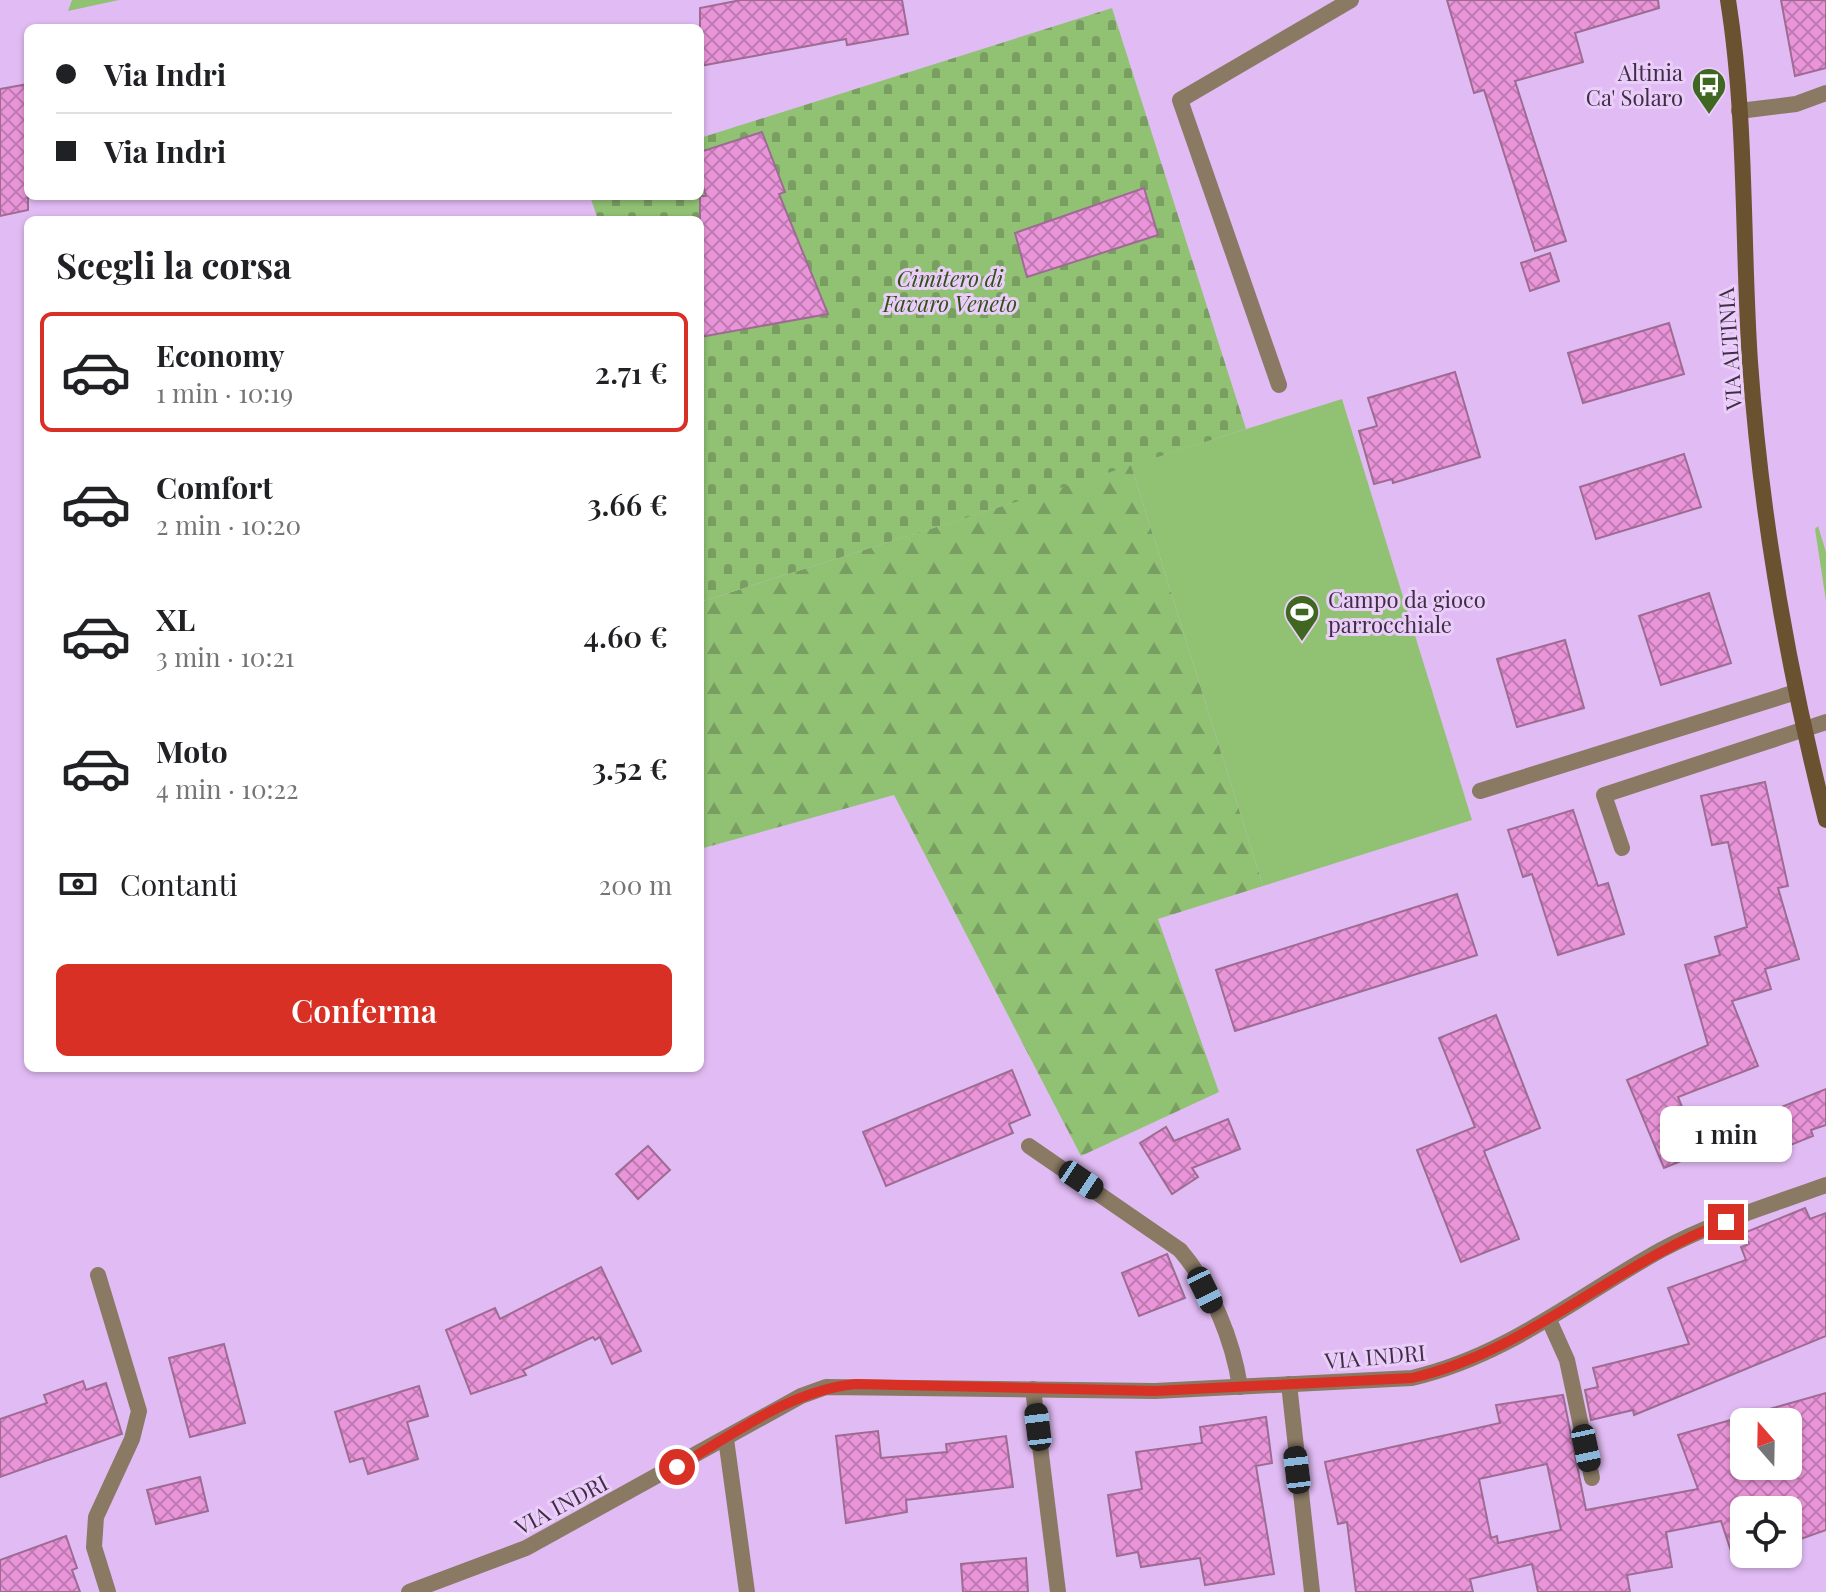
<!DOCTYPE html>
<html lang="it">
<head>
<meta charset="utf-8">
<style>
  :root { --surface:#fff; --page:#f2f2f2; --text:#202124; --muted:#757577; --line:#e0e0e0; --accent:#d93025 }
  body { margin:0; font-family:"Playfair Display",serif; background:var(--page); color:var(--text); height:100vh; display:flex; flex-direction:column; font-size:30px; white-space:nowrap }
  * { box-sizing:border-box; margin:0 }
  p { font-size:26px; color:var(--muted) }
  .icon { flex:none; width:44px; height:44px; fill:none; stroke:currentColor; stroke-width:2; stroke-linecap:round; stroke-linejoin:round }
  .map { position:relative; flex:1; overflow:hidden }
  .details { position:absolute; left:24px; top:216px; width:680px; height:856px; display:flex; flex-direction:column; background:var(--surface); border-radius:12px; box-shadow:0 2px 6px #0004 }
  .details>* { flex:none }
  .banner { position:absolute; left:24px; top:24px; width:680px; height:176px; border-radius:12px; box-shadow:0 2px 6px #0004; display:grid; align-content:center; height:176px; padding:0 32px; background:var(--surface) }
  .needle { width:52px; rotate:340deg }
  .fabs { position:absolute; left:1730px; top:1408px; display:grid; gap:16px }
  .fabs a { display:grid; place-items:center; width:72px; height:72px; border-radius:12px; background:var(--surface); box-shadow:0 2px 6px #0004; font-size:40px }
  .end { position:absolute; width:36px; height:36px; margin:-18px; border:10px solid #d93025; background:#fff; box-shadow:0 0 0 4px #fff }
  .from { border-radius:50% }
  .bubble { position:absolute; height:56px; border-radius:12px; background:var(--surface); box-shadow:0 2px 6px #0004; font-size:26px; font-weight:600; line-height:56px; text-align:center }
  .car { position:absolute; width:24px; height:48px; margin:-24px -12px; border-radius:10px; box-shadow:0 0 6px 2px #0007; background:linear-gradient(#222 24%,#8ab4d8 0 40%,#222 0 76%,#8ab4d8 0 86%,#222 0) }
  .banner b { display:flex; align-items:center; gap:28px; height:76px; font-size:30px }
  .banner b+b { border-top:2px solid var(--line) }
  .banner i { width:20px; height:20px; background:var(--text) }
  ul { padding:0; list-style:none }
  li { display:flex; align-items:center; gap:24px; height:120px; margin:0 16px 12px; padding:0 16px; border:4px solid transparent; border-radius:12px }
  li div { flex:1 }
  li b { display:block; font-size:30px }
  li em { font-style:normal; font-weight:600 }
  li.active { border-color:var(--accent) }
  li>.icon { width:72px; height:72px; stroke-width:1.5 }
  h2 { padding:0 32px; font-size:36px; line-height:96px }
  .pay { display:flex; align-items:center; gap:20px; height:88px; padding:0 32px; font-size:30px }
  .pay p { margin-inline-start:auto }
  .cta { display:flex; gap:16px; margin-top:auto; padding:16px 32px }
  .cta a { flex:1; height:92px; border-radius:12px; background:var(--accent); color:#fff; font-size:32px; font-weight:600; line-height:92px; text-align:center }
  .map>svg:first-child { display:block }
</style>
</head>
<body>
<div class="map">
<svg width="1826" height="1592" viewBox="0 0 1826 1592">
  <defs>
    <pattern id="forest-firs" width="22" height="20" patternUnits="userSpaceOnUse" patternTransform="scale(2)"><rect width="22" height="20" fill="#91c274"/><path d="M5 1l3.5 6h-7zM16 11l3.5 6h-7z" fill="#789e61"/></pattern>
    <pattern id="cemetery-stones" width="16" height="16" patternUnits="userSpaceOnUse" patternTransform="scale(2)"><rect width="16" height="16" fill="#91c274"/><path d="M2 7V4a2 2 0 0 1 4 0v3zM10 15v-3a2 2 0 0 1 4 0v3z" fill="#789e61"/></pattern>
    <pattern id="building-cross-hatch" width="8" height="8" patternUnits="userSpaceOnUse" patternTransform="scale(2)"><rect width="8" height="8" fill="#ea95d9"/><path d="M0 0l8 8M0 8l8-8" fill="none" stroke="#bf7ab2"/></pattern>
  </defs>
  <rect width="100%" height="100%" fill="#e1bcf4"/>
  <g fill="#91c274">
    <path d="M72,0h47l-51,11z"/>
    <path d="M1342,399l130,421 -209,66 -132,-421z"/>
    <path d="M1818,526l8,26v49l-11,-72z"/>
  </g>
  <path fill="url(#forest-firs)" d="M1131,465l132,421 -105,33 61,173 -138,64 -187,-361 -194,54v-247z"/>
  <path fill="url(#cemetery-stones)" d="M1112,8l134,421 -546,173v-382h-102l-8,-24h110v-58z"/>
  <g fill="url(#building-cross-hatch)" stroke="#9e6b93" stroke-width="2" fill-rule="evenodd">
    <path d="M741,0h161l6,34 -61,11 -1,-6 -146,27v-58z"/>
    <path d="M1447,0h211l1,8 -84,25 8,29 -68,19 51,160 -31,10 -51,-161 -10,3z"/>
    <path d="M1781,0h45v68l-31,8z"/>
    <path d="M28,84v126l-28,6v-127z"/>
    <path d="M762,132l23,60 -6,2 49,120 -128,23v-141h6l-6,-20v-24z"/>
    <path d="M1144,188l14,47 -131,42 -12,-44z"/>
    <path d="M1550,253l9,28 -29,10 -9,-28z"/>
    <path d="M1669,323l15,51 -101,29 -15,-50z"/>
    <path d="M1455,372l25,85 -87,26 -1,-4 -18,5 -15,-53 18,-5 -9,-28z"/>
    <path d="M1684,454l17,53 -105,32 -16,-52z"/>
    <path d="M1709,593l22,70 -70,22 -22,-69z"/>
    <path d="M1565,640l19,68 -67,19 -20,-68z"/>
    <path d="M1765,782l23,104 -10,2 21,71 -34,10 6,20 -39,12 26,65 -80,31 23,56 -37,15 -37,-88 81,-35 -23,-80 35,-10 -5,-18 32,-10 -19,-85 -16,3 -11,-49z"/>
    <path d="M1573,810l25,76 10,-3 16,51 -66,21 -26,-81 -9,3 -15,-47z"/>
    <path d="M1457,894l20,61 -242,76 -19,-61z"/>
    <path d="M1496,1015l44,113 -56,23 35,88 -58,23 -44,-112 58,-23 -36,-89z"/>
    <path d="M1012,1070l18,45 -21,9 4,9 -127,53 -23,-54z"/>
    <path d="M1826,1089v36l-15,5 2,6 -45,18 -14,-36z"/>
    <path d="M1228,1119l12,30 -48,19 6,9 -26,17 -32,-51 26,-16 8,14z"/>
    <path d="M648,1146l22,24 -32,29 -22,-25z"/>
    <path d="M1805,1208l5,11 16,-6v123l-192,79 -1,-5 -42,10 -6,-30 13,-3 -5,-19 96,-24 -21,-56 78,-28 -5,-13 8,-3 -5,-11z"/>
    <path d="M1167,1254l18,44 -46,18 -17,-43z"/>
    <path d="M601,1267l40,84 -29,13 -12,-27 -5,3 -2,-3 -70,33 3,5 -55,19 -25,-64 49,-22 5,11z"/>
    <path d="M224,1344l21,79 -55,14 -21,-79z"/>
    <path d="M83,1381l3,9 20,-7 16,51 -122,43v-58l47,-16 -3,-8z"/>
    <path d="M419,1386l9,30 -21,6 11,37 -50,15 -5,-16 -13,4 -15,-50z"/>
    <path d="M1826,1393v137l-34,12 2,4 -6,1v-37h-44v44h4l-15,3 -12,-36 -55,11 6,35 -45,8 3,17h-92l-6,-28 -62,15 3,13h-117l-9,-70 -9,2 -13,-62 175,-39 -4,-18 67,-10 23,115 112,-21 -20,-54zM1744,1422h44v44h-44zM1547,1464l14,66 -63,13 -1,-7 -6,2 -12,-59z"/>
    <path d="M1266,1417l6,46 -16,3 18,108 -69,11 -5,-27 -59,9 -3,-15 -21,4 -9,-61 34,-6 -6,-37 66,-9 -2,-16z"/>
    <path d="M878,1431l3,27 66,-6 -1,-8 60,-8 7,51 -107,13 1,12 -61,11 -10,-87z"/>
    <path d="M200,1477l8,34 -52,13 -9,-34z"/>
    <path d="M66,1536l11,32 -5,2 8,22h-80v-32z"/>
    <path d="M1026,1558l2,34h-65l-2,-28z"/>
  </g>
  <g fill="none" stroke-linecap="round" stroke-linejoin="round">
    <g stroke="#8a7a64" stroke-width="16">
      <path d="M1622,848l-18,-53 201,-66"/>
      <path d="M1029,1146l151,104c31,36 53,90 60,137"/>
      <path d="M98,1275l41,136 -7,28 -36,78 -2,30 14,45"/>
      <path d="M1549,1320l18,40 25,118"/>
    </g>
    <g stroke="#8a7a64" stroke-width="16">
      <path d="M1739,111l57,-7 30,-11"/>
      <path d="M1279,385l-99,-285 171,-100"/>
      <path d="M1805,729l21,-7"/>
      <path d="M1480,791l316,-99"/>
      <path d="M1289,1384l23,208"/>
      <path d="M1033,1389l25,203"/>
      <path d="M726,1439l21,153"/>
      <path d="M409,1592l117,-44 275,-152 25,-9 329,4 257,-13c95,-22 166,-82 249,-128 52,-28 110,-45 165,-65"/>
    </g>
    <path stroke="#6a5231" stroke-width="16" d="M1728,0c19,119 14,242 22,362 11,155 38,308 76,458"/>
  </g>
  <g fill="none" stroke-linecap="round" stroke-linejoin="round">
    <path stroke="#d93025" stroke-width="10" d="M677,1467c56,-32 113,-77 179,-83l299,7 257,-13c117,-27 203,-115 314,-156"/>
  </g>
  <defs>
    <g id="bus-pin" transform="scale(1.8)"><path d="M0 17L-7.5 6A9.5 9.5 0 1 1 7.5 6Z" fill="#3f6722" stroke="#eacdf9"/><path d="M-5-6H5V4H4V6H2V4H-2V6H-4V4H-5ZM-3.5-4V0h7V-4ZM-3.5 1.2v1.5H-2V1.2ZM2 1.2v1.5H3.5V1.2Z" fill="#fff"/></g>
    <g id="stadium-pin" transform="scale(1.8)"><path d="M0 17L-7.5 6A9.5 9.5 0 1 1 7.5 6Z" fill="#3f6722" stroke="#eacdf9"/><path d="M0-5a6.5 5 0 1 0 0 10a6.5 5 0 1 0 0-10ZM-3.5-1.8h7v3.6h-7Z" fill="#fff"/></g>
  </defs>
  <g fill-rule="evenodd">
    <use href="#bus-pin" x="1709" y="85"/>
    <use href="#stadium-pin" x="1302" y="612"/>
  </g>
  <g text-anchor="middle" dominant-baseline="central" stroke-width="6" stroke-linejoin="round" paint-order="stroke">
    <g font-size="22" fill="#3d2e44" stroke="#eacdf9" text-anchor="end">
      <text x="1683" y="72">Altinia<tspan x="1683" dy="25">Ca' Solaro</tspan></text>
      <text x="1328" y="599" text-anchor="start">Campo da gioco<tspan x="1328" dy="25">parrocchiale</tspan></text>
    </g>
    <g font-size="22" font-style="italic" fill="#2e5114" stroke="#eacdf9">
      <text x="950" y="278">Cimitero di<tspan x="950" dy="25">Favaro Veneto</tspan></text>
    </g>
    <g font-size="22" fill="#3d2e44" stroke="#eacdf9">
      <text transform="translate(1729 349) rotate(-94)">VIA ALTINIA</text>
      <text transform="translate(1375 1356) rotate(-5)">VIA INDRI</text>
      <text transform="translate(561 1504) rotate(-28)">VIA INDRI</text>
    </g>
  </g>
</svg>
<div class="fabs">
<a><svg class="needle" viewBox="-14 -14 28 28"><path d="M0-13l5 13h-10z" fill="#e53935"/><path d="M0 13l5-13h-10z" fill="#757577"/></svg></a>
<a><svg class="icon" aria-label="locate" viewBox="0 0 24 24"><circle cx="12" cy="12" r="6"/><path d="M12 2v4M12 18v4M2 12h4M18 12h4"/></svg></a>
</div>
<i class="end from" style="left:677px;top:1467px"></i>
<i class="end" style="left:1726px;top:1222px"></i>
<div class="bubble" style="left:1660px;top:1106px;width:132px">1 min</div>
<i class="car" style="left:1081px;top:1180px;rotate:124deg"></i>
<i class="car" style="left:1205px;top:1290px;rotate:154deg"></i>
<i class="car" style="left:1038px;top:1427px;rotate:353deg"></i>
<i class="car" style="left:1586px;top:1448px;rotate:168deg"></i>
<i class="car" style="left:1297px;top:1470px;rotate:353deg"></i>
<div class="banner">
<b><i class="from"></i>Via Indri</b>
<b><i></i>Via Indri</b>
</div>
<section class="details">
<h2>Scegli la corsa</h2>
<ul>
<li class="active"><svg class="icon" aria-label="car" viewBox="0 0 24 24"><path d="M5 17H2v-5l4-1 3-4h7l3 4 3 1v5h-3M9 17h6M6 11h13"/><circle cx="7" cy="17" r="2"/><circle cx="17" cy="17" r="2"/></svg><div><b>Economy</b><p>1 min · 10:19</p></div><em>2.71 €</em></li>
<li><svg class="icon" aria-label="car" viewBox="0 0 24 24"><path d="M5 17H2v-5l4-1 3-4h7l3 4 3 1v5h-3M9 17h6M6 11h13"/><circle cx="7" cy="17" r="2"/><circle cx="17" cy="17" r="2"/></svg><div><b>Comfort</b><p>2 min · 10:20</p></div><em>3.66 €</em></li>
<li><svg class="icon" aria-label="car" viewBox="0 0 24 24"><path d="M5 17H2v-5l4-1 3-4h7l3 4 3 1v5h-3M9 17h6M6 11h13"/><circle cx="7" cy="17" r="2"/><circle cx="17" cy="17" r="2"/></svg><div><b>XL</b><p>3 min · 10:21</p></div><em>4.60 €</em></li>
<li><svg class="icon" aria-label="car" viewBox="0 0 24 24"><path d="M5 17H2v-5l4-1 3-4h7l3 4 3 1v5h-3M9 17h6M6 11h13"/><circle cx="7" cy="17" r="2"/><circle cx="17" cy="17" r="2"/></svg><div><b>Moto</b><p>4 min · 10:22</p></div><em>3.52 €</em></li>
</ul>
<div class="pay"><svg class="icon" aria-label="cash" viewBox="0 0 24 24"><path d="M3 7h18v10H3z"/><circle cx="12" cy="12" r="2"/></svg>Contanti<p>200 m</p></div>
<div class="cta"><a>Conferma</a></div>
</section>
</div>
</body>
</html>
